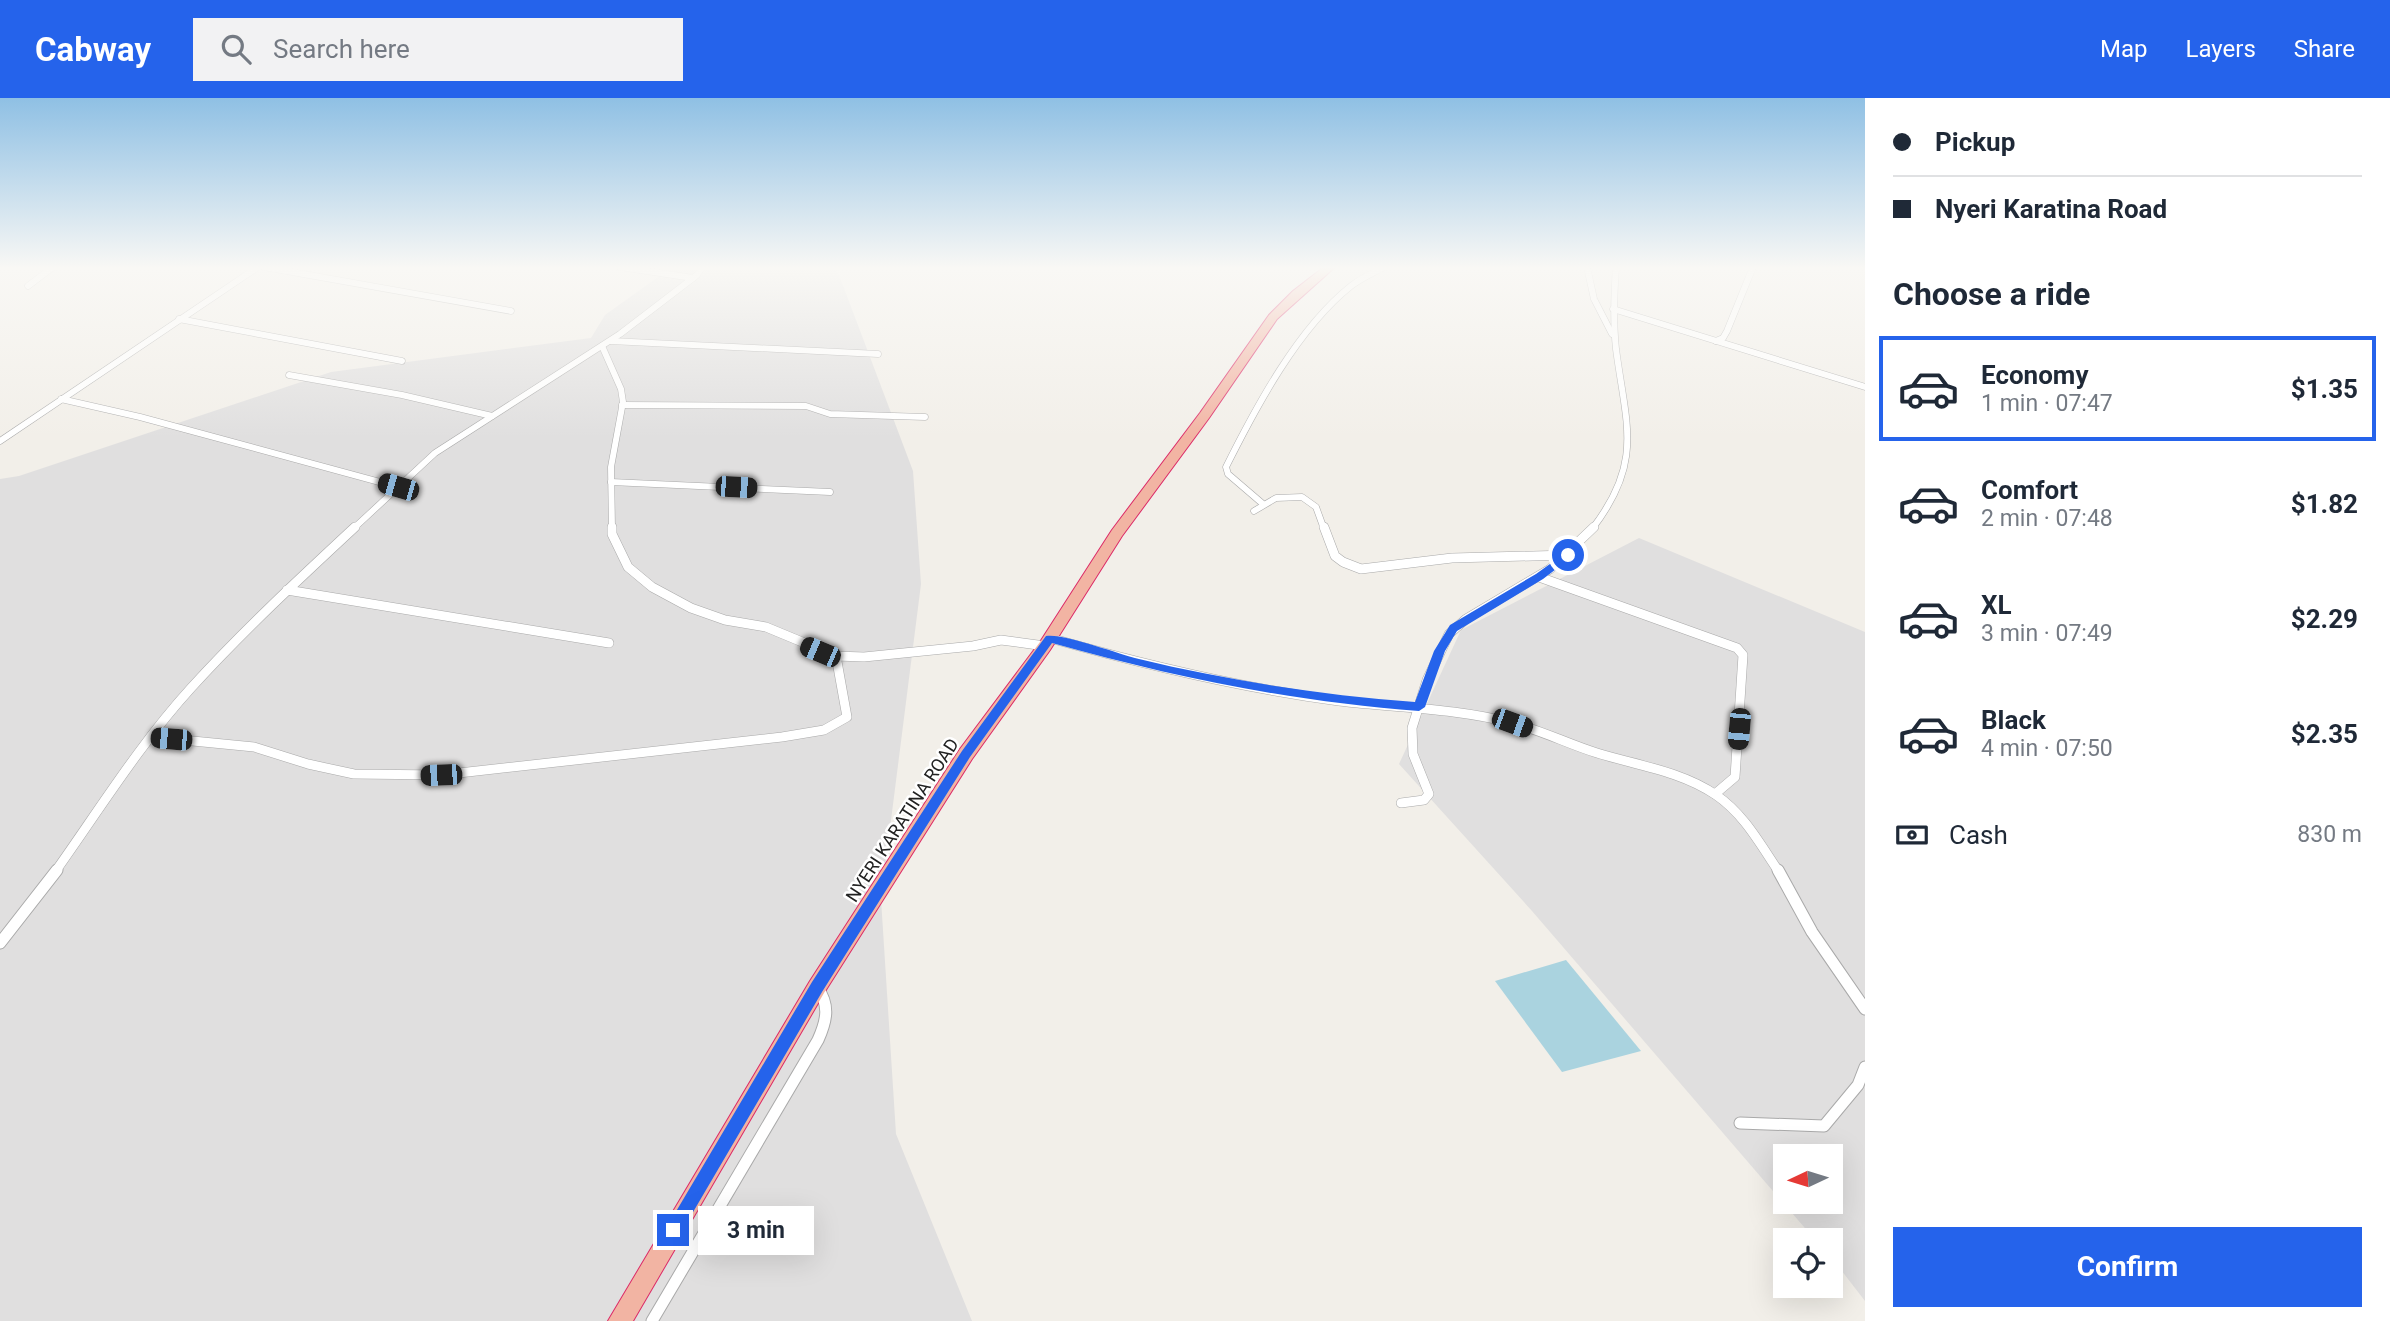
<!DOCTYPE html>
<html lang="en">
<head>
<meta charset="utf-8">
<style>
  :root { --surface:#fff; --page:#f2f2f3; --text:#1f2937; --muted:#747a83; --line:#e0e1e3; --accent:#2563eb }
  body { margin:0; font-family:Roboto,sans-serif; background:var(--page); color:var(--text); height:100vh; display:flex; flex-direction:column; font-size:26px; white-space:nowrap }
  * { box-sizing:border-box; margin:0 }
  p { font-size:23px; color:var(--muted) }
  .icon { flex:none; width:38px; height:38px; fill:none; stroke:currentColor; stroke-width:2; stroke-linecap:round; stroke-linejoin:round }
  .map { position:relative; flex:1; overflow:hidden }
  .details { display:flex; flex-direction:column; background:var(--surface); width:525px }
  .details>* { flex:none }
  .hud { display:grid; align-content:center; height:154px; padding:0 28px; background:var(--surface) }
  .needle { width:46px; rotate:266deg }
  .buttons { position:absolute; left:1773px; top:1046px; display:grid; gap:14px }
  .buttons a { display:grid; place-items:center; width:70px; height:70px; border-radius:0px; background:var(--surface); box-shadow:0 7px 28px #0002; font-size:35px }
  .end { position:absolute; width:32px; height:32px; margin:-16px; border:9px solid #2563eb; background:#fff; box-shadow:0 0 0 4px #fff }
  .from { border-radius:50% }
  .bubble { position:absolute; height:49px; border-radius:0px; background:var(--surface); box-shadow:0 7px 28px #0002; font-size:23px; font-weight:700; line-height:49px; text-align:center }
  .car { position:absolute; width:21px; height:42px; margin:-21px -10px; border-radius:9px; box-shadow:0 0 5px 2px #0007; background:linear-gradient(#222 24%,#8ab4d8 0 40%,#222 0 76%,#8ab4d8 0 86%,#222 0) }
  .hud b { display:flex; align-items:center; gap:24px; height:66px; font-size:26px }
  .hud b+b { border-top:2px solid var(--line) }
  .hud i { width:18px; height:18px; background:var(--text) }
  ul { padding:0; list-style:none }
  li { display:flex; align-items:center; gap:21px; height:105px; margin:0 14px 10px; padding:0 14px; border:4px solid transparent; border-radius:0px }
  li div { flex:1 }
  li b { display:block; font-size:26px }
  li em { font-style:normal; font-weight:700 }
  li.current { border-color:var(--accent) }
  li>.icon { width:63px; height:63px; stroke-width:1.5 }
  h2 { padding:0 28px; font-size:32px; line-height:84px }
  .pay { display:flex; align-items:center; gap:18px; height:77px; padding:0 28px; font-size:26px }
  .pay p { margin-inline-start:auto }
  .button { display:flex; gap:14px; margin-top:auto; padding:14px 28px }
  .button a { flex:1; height:80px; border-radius:0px; background:var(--accent); color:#fff; font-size:28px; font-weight:700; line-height:80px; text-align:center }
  header { display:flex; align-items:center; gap:42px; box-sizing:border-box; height:98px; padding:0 35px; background:var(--accent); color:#fff }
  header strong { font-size:33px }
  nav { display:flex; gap:38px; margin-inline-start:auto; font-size:24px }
  .search { width:490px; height:63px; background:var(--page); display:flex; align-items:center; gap:18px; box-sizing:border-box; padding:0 24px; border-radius:0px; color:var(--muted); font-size:26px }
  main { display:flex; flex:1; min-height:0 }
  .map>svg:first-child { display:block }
</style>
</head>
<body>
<header>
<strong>Cabway</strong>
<div class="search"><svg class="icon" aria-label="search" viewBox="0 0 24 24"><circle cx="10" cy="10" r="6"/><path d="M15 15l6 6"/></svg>Search here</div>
<nav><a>Map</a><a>Layers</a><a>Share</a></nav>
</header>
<main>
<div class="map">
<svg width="1865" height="1223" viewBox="0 0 1865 1223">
  <rect width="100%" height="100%" fill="#f2efe9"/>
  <g fill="#e0dfdf" fill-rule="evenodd">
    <path d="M672,169h164l77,204 8,113 -40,315 15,235 76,187h-972v-842l19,-3 312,-104 260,-34 14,-23z"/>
    <path d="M1639,440l226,94v669l-34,-44 -1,-16h-14l-284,-330 -133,-147 62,-134zM1785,1059h45v45h-45z"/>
  </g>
  <path fill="#aad3df" d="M1566,862l75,91 -79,21 -67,-91z"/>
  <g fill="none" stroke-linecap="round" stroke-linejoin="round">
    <g stroke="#a9a9a9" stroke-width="7">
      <g id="minor-far2">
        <path d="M264,169l247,44"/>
        <path d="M620,169l73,11"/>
        <path d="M1587,169l7,32 18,35"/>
        <path d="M28,188l25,-19"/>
        <path d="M1613,211l252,78"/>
        <path d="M179,221l223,42"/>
        <path d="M611,243l267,13"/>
        <path d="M1716,243l7,-3 4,-7 26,-64"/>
        <path d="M602,248l19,43 2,13 -12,65 1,62"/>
        <path d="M289,277l113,20 90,21"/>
        <path d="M61,301l79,18 258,70"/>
        <path d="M622,307l184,1 24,8 95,3"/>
        <path d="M0,343l258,-174"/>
        <path d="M611,384l219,10"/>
        <path d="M1263,406l-35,-30 -2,-7c30,-60 72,-139 125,-181 10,-8 22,-13 33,-19"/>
        <path d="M1254,413l22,-13 26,-1 14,10 8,22"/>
        <path d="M353,431l82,-76 185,-119 77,-59 5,-8"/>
        <path d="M1592,431c52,-67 34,-104 24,-180 -3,-28 -2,-55 0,-82"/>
      </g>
    </g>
    <g stroke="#a9a9a9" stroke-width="10">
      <g id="minor-far1">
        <path d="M612,429v7l16,33 24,20 39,21 34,12 41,7 70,29 28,1 109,-11 28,-6 44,6"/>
        <path d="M1324,429l11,29 8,6 18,7 91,-11 116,-3"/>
        <path d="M1539,479l198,71 6,7 -8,122 -20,17"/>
        <path d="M287,492l322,53"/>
        <path d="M1050,540c95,27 191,50 289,63 58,7 116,7 173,22 29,7 56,21 85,30 39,12 84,18 119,42 28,19 44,49 63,77"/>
        <path d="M152,639l102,10 54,17 46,10 87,1 341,-38 42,-7 23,-13 -11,-61"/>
        <path d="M1401,705l23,-3 5,-6 -16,-40 -1,-26 15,-48 22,-46 17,-15 84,-50 44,-42"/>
        <path d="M55,774c44,-62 85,-128 136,-184 52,-57 108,-109 164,-161"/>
      </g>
    </g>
    <g stroke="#a9a9a9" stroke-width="13">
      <g id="minor">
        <path d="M1778,772l34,62 53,77"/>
        <path d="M0,845l57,-73"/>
        <path d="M1740,1025l84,3 34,-41 7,-18"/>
        <path d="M652,1223l166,-281c9,-20 12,-35 -1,-53"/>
      </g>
    </g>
    <g stroke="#dc2a67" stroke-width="2">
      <path id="trunk" d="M1324,169h11l-58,52 -68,99 -87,118 -72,114 -78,109 -148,234 -191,328h-25l202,-340 150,-232 80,-107 72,-112 88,-117 69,-98 24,-24z"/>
    </g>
    <use href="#minor-far2" stroke="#fff" stroke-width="6"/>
    <use href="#minor-far1" stroke="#fff" stroke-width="9"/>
    <use href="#minor" stroke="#fff" stroke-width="11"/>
    <use href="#trunk" fill="#f2b4a3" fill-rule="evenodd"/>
  </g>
  <linearGradient id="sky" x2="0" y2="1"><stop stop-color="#8fc0e4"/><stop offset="0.5" stop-color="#f9f8f5"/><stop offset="1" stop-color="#f9f8f5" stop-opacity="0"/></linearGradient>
  <rect width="1865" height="340" fill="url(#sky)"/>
  <path fill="#2563eb" d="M1568,453l4,1v5l-29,22 -86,52 -12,20 -20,56 -6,4c-125,-9 -246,-34 -367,-68l-82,114 -148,235 -143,244 -6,2 -5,-2 -3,-6 3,-5 144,-243 150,-231 84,-115c18,-3 72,18 93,23 91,22 183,36 276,43l19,-51 16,-26 86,-51z"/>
  <g text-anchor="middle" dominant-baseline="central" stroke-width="5" stroke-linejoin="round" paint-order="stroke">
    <g font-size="18" fill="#222" stroke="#fff">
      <text transform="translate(902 722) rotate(-57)">NYERI KARATINA ROAD</text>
    </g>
  </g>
</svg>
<div class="buttons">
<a><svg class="needle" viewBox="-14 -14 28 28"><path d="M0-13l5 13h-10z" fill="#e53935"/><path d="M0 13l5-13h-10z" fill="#747a83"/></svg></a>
<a><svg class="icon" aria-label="locate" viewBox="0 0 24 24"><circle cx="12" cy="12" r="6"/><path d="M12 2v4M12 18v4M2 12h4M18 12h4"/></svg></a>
</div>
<i class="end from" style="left:1568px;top:457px"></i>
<i class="end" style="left:673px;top:1132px"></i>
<div class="bubble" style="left:698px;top:1108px;width:116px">3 min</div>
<i class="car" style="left:398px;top:389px;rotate:286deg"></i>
<i class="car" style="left:736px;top:389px;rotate:93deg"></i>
<i class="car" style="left:820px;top:554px;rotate:293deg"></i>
<i class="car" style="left:1512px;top:625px;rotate:110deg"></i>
<i class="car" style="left:1739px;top:631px;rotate:185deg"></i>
<i class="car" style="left:171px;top:641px;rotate:275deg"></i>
<i class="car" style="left:441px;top:677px;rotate:268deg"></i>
</div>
<section class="details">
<div class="hud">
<b><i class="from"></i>Pickup</b>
<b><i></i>Nyeri Karatina Road</b>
</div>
<h2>Choose a ride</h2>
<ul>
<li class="current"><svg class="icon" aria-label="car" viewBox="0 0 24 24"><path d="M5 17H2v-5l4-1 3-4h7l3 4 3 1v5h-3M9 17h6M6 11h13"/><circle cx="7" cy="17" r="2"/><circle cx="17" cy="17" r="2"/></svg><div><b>Economy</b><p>1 min · 07:47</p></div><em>$1.35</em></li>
<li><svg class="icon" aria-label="car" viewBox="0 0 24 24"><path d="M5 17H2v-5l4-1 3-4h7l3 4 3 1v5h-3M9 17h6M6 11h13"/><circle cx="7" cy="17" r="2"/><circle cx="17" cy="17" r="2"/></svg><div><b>Comfort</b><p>2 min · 07:48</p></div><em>$1.82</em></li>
<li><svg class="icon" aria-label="car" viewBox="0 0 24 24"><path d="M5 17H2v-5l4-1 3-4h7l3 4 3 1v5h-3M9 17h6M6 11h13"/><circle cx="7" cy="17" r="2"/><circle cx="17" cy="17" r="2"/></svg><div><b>XL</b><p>3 min · 07:49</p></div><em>$2.29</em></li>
<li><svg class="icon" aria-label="car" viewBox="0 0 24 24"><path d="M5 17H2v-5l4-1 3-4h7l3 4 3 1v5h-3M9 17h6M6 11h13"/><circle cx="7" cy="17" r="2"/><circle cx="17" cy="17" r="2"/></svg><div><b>Black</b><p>4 min · 07:50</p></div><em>$2.35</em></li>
</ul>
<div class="pay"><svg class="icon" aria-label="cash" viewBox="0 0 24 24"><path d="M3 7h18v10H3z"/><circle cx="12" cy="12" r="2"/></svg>Cash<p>830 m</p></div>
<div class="button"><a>Confirm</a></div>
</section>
</main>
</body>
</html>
